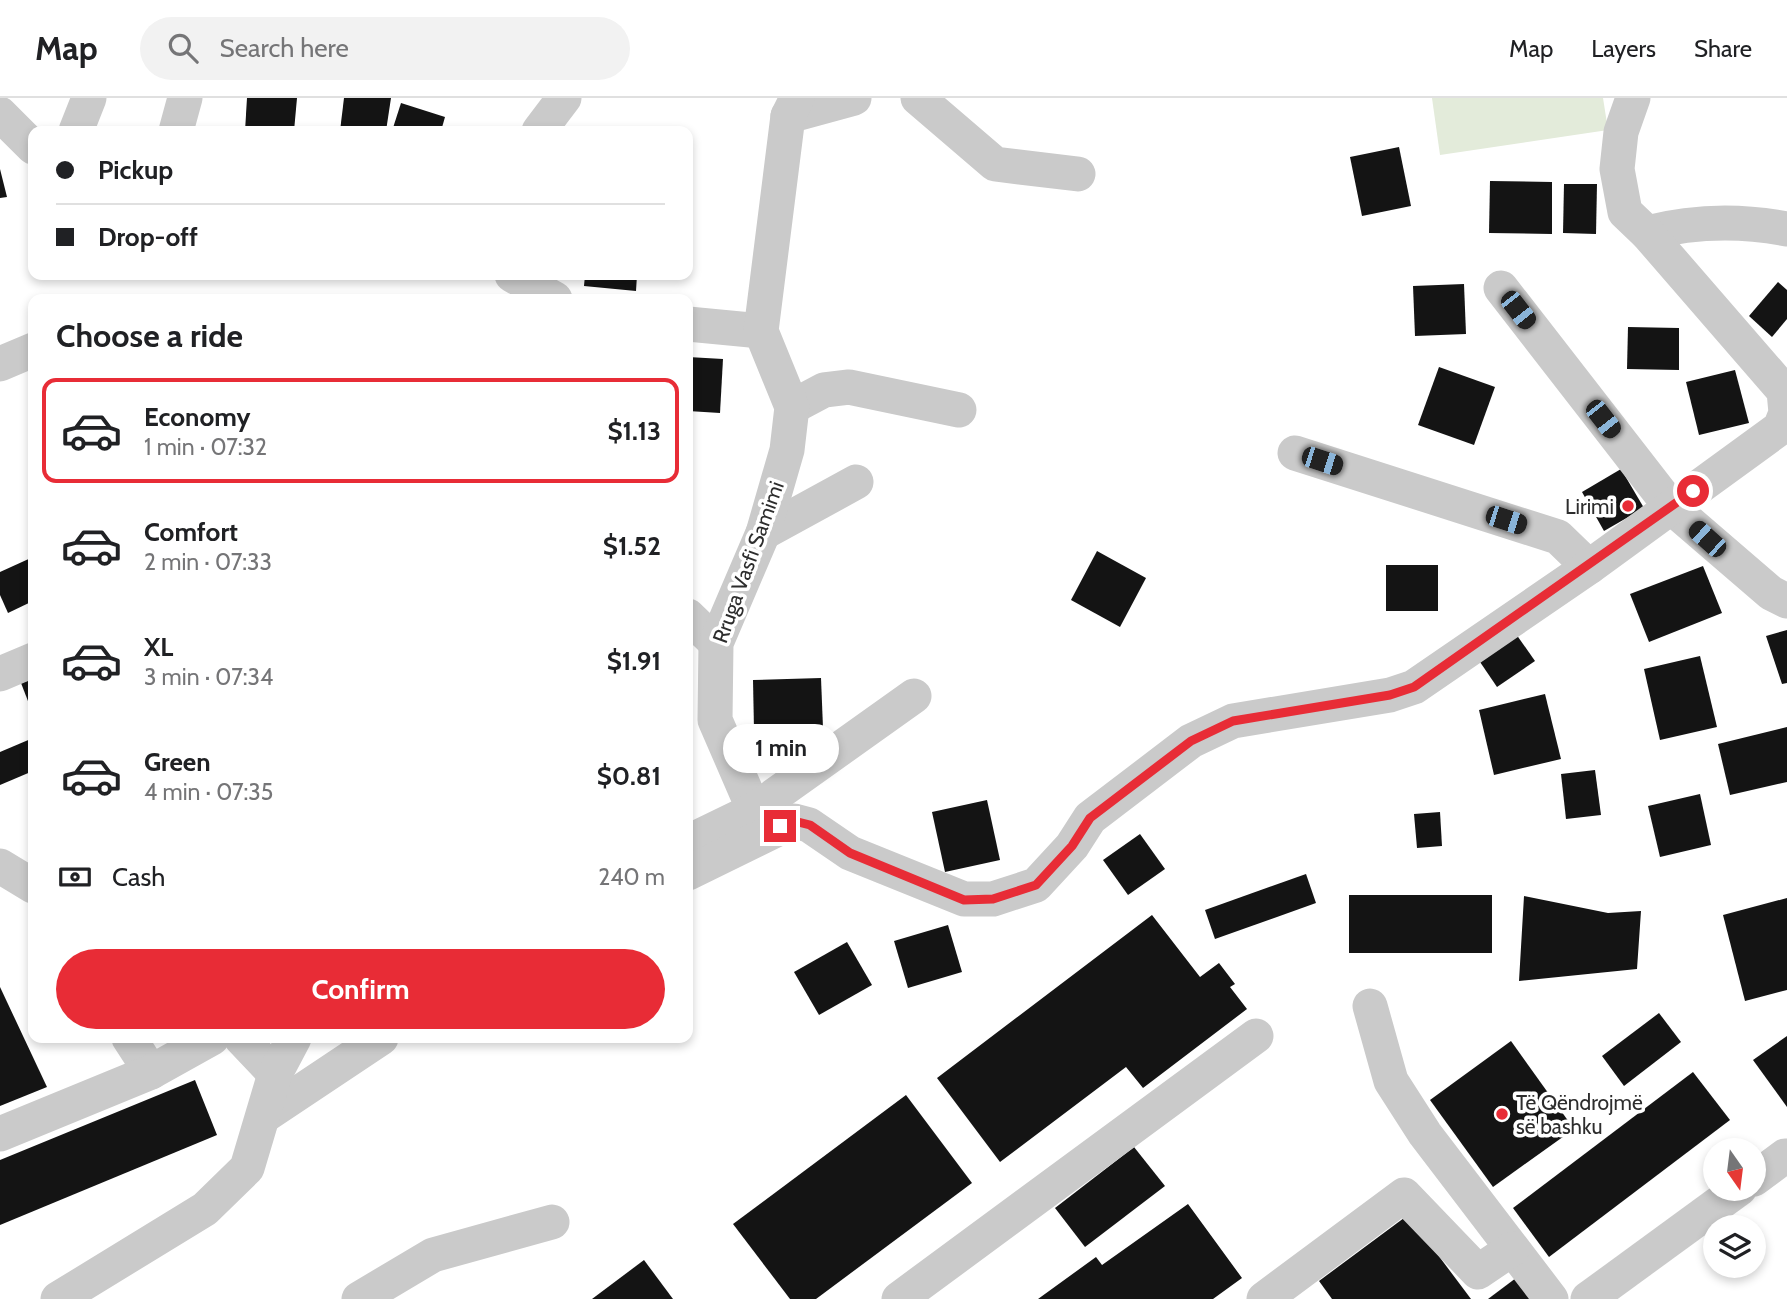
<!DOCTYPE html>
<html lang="en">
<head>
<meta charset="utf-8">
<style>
  :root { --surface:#fff; --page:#f2f2f2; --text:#202124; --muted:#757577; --line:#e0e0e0; --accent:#e82c36 }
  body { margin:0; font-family:Cabin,sans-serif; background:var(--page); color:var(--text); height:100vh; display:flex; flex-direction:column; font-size:26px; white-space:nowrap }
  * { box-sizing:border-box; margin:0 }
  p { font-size:23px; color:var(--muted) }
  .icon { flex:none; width:38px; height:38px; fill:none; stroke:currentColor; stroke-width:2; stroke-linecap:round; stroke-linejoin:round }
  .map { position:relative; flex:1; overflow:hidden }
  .panel { position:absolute; left:28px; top:196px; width:665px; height:749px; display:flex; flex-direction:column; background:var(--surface); border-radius:14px; box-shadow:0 4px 10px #0003 }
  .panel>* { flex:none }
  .top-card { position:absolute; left:28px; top:28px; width:665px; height:154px; border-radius:14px; box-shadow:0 4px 10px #0003; display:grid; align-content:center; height:154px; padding:0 28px; background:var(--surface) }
  .needle { width:46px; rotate:166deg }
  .fabs { position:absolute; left:1703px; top:1040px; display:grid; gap:14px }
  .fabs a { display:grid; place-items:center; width:63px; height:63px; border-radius:50%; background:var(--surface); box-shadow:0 4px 10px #0003; font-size:35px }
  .end { position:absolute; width:32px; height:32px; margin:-16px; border:9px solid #e82c36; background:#fff; box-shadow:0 0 0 4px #fff }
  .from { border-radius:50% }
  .bubble { position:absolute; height:49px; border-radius:24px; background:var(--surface); box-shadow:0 4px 10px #0003; font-size:23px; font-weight:800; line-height:49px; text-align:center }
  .car { position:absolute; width:21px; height:42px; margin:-21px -10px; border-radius:9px; box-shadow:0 0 5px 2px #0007; background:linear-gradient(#222 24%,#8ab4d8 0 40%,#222 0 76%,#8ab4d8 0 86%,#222 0) }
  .top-card b { display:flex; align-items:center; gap:24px; height:66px; font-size:26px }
  .top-card b+b { border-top:2px solid var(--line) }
  .top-card i { width:18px; height:18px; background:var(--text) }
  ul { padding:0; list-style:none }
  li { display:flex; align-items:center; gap:21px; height:105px; margin:0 14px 10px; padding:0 14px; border:4px solid transparent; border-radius:14px }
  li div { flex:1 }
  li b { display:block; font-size:26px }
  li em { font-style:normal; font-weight:800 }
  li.current { border-color:var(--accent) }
  li>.icon { width:63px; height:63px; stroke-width:1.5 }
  h2 { padding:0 28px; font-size:32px; line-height:84px }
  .pay { display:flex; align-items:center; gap:18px; height:77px; padding:0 28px; font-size:26px }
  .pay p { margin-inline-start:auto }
  .button { display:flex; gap:14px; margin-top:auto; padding:14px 28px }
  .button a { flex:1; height:80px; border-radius:42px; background:var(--accent); color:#fff; font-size:28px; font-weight:800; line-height:80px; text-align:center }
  header { display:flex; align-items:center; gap:42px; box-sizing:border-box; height:98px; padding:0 35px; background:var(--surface); border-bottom:2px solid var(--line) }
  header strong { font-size:33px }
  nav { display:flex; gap:38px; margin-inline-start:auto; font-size:24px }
  .search { width:490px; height:63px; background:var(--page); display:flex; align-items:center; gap:18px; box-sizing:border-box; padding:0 24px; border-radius:38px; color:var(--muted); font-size:26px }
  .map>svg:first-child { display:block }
</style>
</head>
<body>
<header>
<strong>Map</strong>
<div class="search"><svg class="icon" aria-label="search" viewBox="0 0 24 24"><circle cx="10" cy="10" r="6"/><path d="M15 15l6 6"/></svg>Search here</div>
<nav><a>Map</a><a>Layers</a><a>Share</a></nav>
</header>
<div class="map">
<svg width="1787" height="1201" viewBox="0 0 1787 1201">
  <rect width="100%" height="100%" fill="#fff"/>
  <path fill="#e3ebda" d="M1432,0h171l5,32 -168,25z"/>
  <g fill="#141414">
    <path d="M247,0h50l-3,33h-49z"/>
    <path d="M344,0h47l-5,33h-46z"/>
    <path d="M401,5l44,14 -4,14h-49z"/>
    <path d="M1399,49l12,59 -49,10 -12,-59z"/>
    <path d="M0,71l7,28 -7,1z"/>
    <path d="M1490,83l62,1v52l-63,-1z"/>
    <path d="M1564,86h33l-1,50 -33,-1z"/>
    <path d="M585,177h52l-1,16 -52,-5z"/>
    <path d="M1778,184l9,8v29l-15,18 -23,-21z"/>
    <path d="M1464,186l2,50 -51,2 -2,-50z"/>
    <path d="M1628,229l51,1v42l-52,-1z"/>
    <path d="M688,259l35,2 -3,54 -32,-2z"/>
    <path d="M1439,269l56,20 -21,58 -56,-20z"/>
    <path d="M1735,272l14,53 -50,12 -13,-53z"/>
    <path d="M1621,371l23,39 -40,23 -22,-39z"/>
    <path d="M1097,453l49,27 -26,49 -49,-27z"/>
    <path d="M33,459v44l-25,12 -8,-18v-23z"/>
    <rect x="1386" y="467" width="52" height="46"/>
    <path d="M1703,468l19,47 -73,29 -19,-48z"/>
    <path d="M1787,532v53l-5,1 -16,-48z"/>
    <path d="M1516,536l19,27 -38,26 -19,-28z"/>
    <path d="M1700,558l17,71 -57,13 -16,-71z"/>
    <path d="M821,580l2,50 -69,2 -1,-50z"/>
    <path d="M33,581v35l-12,-31z"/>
    <path d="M1545,596l16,65 -67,16 -15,-65z"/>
    <path d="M1787,629v55l-57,13 -12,-51z"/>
    <path d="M33,640v33l-33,14v-33z"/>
    <path d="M1595,672l6,45 -35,4 -5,-45z"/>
    <path d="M1700,696l11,51 -51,12 -12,-51z"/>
    <path d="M987,702l13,60 -55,12 -13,-60z"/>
    <path d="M1440,714l2,34 -25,2 -3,-34z"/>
    <path d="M1140,736l25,35 -37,26 -25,-35z"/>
    <path d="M1306,776l10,29 -101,36 -10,-29z"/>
    <rect x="1349" y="797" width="143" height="58"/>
    <path d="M1524,798l84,17 33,-2 -4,58 -118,12z"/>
    <path d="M1787,800v92l-42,11 -22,-86z"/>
    <path d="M1152,817l48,62 19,-14 16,21 -5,3 17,22 -104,79 -17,-21 -126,95 -63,-84z"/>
    <path d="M948,827l14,47 -54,16 -14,-47z"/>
    <path d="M847,844l25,43 -53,30 -25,-43z"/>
    <path d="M0,889l47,100 -47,19z"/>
    <path d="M1659,915l22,29 -57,44 -22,-30z"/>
    <path d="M1787,938v71l-34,-47z"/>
    <path d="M1511,943l63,88 -81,58 -63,-87z"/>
    <path d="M1693,974l37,48 -181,137 -36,-49z"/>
    <path d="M195,982l22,55 -217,90v-65z"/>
    <path d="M906,997l66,88 -156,116h-26l-57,-75z"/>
    <path d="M1134,1049l31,39 -80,61 -30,-39z"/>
    <path d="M1188,1106l54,74 -29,21h-175l58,-42 6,8z"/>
    <path d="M1408,1117l63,84h-139l-13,-18z"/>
    <path d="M644,1162l29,39h-81z"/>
    <path d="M1520,1177l13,24h-45z"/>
  </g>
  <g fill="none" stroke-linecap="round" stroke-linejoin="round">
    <g stroke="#cacaca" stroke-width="35">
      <path d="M918,0l77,66 83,10"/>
      <path d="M0,16l33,33"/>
      <path d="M788,18l66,-18"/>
      <path d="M76,33l13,-33"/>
      <path d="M176,33l9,-33"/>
      <path d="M539,33l25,-33"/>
      <path d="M1647,135c46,-12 93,-13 140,-4"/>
      <path d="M512,177l43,24"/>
      <path d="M1501,190l170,219 100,86 16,8"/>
      <path d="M688,226l73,7"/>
      <path d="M0,266l33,-14"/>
      <path d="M792,309l32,-17 25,-3 110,23"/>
      <path d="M1295,355l263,84 31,30"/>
      <path d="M763,435l93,-51"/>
      <path d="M688,518l28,27"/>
      <path d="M0,576l33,-14"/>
      <path d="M754,712l-39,-90 1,-77 47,-110 24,-83 5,-43 -31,-76 27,-215 9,-18"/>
      <path d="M688,744l66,-32 160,-114"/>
      <path d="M0,768l33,20"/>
      <path d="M688,775l106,-52 15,4 41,28 114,46h29l43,-14 36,-39 18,-28 101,-77 42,-20 157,-26 24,-8 175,-120 191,-139 6,-15 -2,-22 -137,-158 -22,-21 -8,-43 4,-37 12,-34"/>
      <path d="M1370,908l21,75 34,53 126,165"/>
      <path d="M129,940l22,34"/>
      <path d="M241,940l34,36"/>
      <path d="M264,1018l117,-78"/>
      <path d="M0,1036l151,-62 61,-34"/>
      <path d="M1754,1081l31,-23"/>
      <path d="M58,1201l147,-90 42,-41 28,-94 19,-36"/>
      <path d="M359,1201l74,-44 119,-33"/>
      <path d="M899,1201l357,-263"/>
      <path d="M1264,1201l140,-104 74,77 34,-23"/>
      <path d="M1588,1201l152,-111"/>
    </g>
  </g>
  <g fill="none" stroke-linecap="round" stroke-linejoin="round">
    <path stroke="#e82c36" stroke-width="9" d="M780,728l14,-5 16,4 40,28 114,47 29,-1 43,-14 36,-39 18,-28 101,-77 42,-20 157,-26 24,-8 279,-196"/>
  </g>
  <g fill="#e82c36" stroke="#fff" stroke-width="2.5">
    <circle cx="1628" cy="408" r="7"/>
    <circle cx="1502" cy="1016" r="7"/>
  </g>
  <g text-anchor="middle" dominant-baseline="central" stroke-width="7" stroke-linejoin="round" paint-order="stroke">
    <g font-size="21" fill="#2d2d2d" stroke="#fff" text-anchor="end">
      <text x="1614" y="408">Lirimi</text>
      <text x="1516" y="1004" text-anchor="start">Të Qëndrojmë<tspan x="1516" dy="24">së bashku</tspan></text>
    </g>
    <g font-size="21" fill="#2d2d2d" stroke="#fff">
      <text transform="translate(748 464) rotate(-70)">Rruga Vasfi Samimi</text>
    </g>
  </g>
</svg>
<div class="fabs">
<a><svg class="needle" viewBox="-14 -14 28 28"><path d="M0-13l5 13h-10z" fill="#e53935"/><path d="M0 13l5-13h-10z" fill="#757577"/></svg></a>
<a><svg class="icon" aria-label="layers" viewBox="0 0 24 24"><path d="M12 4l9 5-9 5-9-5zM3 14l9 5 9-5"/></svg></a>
</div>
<i class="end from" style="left:1693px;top:393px"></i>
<i class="end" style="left:780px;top:728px"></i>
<div class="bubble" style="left:723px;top:626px;width:116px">1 min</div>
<i class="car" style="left:1518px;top:212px;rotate:142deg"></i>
<i class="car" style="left:1603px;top:321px;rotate:142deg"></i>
<i class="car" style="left:1322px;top:363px;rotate:108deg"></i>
<i class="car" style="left:1506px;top:422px;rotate:108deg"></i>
<i class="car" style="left:1707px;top:441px;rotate:312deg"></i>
<div class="top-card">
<b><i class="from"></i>Pickup</b>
<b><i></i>Drop-off</b>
</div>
<section class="panel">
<h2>Choose a ride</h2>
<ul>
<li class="current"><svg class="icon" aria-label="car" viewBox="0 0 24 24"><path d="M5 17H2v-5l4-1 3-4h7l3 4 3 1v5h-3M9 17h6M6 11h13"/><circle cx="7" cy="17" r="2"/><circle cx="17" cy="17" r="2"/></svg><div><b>Economy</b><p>1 min · 07:32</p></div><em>$1.13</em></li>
<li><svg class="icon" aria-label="car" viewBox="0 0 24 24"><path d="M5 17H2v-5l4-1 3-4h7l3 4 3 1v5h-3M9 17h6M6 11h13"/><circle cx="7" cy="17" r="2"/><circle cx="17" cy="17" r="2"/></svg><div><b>Comfort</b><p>2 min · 07:33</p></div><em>$1.52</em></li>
<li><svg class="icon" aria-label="car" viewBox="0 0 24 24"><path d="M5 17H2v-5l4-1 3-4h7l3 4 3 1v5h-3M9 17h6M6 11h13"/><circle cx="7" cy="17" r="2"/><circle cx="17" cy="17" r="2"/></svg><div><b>XL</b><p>3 min · 07:34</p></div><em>$1.91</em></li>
<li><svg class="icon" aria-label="car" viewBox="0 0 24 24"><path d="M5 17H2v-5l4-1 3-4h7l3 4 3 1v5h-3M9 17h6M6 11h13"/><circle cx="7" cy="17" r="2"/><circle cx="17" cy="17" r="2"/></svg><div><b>Green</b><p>4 min · 07:35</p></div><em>$0.81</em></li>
</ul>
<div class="pay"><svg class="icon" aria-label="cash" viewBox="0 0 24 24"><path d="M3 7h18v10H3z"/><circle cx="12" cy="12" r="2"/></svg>Cash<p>240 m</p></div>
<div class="button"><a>Confirm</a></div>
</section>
</div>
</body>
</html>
